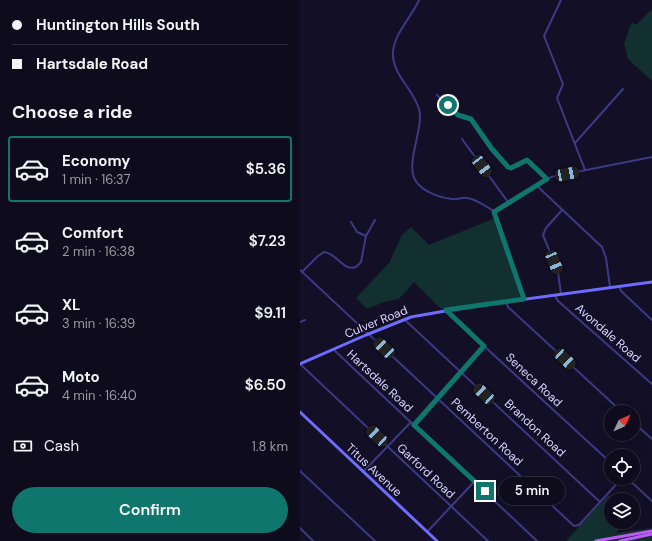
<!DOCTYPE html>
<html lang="en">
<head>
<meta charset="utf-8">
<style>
  :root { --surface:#0e0b1c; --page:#171425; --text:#f1f3f6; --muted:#9b9ba3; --line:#2e2b3b; --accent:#0f766e }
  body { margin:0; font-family:"DM Sans",sans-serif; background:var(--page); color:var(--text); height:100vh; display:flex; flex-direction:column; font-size:15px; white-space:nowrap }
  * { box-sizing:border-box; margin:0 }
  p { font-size:13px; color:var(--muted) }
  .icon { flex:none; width:22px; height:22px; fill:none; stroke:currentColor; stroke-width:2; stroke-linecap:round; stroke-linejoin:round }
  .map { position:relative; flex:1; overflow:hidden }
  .panel { display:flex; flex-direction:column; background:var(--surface); width:300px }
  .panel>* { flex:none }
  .top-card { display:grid; align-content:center; height:88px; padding:0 12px; background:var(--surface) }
  .needle { width:26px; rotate:46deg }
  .fabs { position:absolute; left:304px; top:405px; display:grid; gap:8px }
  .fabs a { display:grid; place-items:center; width:36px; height:36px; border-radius:50%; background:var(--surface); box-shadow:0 4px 16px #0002,0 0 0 1px var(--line); font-size:20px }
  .end { position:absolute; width:18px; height:18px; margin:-9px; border:5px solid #0f766e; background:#fff; box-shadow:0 0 0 2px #fff }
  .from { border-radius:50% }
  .bubble { position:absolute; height:28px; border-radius:14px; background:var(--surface); box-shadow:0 4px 16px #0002,0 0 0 1px var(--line); font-size:13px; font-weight:600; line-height:28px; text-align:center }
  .car { position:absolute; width:12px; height:24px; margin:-12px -6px; border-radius:5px; box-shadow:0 0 3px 1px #0007; background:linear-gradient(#222 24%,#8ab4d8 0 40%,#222 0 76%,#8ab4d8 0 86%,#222 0) }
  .top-card b { display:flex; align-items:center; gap:14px; height:38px; font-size:15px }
  .top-card b+b { border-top:1px solid var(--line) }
  .top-card i { width:10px; height:10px; background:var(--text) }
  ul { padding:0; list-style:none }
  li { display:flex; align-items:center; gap:12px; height:66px; margin:0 8px 6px; padding:0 4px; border:2px solid transparent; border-radius:4px }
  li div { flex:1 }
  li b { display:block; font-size:15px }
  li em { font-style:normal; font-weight:600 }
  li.active { border-color:var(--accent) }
  li>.icon { width:36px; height:36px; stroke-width:1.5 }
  h2 { padding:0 12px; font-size:18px; line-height:48px }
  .pay { display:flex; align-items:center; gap:10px; height:44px; padding:0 12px; font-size:15px }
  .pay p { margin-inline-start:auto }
  .cta { display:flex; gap:8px; margin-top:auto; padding:8px 12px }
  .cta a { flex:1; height:46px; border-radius:24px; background:var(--accent); color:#fff; font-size:16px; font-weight:600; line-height:46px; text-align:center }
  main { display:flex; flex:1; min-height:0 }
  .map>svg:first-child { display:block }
</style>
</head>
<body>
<main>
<section class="panel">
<div class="top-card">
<b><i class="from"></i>Huntington Hills South</b>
<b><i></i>Hartsdale Road</b>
</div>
<h2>Choose a ride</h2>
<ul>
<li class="active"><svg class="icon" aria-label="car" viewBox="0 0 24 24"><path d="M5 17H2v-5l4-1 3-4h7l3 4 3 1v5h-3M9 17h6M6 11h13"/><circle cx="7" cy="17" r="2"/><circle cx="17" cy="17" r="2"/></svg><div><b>Economy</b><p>1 min · 16:37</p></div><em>$5.36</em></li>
<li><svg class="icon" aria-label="car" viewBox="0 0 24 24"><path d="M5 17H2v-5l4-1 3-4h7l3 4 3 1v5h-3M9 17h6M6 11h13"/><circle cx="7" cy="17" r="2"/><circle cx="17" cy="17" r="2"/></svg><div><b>Comfort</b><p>2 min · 16:38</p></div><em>$7.23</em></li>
<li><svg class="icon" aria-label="car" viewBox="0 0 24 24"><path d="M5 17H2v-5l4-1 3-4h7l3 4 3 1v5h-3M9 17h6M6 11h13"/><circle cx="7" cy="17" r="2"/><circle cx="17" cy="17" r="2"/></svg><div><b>XL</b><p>3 min · 16:39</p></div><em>$9.11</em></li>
<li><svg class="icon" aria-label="car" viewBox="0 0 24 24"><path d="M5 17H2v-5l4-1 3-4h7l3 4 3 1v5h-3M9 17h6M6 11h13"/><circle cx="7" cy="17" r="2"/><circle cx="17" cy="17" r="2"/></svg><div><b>Moto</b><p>4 min · 16:40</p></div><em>$6.50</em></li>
</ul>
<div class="pay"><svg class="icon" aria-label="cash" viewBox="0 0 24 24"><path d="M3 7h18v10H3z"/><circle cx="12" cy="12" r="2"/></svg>Cash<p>1.8 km</p></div>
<div class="cta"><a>Confirm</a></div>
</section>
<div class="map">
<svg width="352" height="541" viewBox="0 0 352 541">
  <rect width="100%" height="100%" fill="#130f26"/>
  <g fill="#12302f">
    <path d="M352,9v72l-24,-22 -4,-16 8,-21 4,3z"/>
    <path d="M195,218l25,75 -1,4 -78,12 -27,-27 -15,17 -15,3 -17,7 -11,-11 33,-35 13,-28 9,-8 18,18z"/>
    <path d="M308,495l5,5h-2v22h15l-10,11 36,-5v13h-86z"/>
  </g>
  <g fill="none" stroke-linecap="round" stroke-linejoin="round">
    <g stroke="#3d3a85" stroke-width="2">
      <path d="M119,0c-7,16 -24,33 -26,51 -2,23 20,37 26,58 6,21 -18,60 0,76 8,8 22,13 33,14 5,1 10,-2 15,-1 10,1 19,9 27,13l30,88"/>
      <path d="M261,0l-17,36 19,48 -6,14 28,72"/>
      <path d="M137,95l21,20 13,4 21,30 16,18 3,1 16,-8 20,19"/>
      <path d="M162,139l46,63"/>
      <path d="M275,143l48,-54"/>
      <path d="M236,185l66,62 4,11 4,29"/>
      <path d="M194,211l57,-34 101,-20"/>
      <path d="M51,222l6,10 9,4"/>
      <path d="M0,270l274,256 5,-1 43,-47"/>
      <path d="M2,272l16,-16 6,-4c13,1 19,20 32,15l5,-5 5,-26 9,-16"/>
      <path d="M319,286l2,5 31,29"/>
      <path d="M261,294l-3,-22 -15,-37 3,-7 16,-18"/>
      <path d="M255,296l3,5 94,83"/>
      <path d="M206,302l2,5 114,105"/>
      <path d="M146,311l165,152"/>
      <path d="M105,320l195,182"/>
      <path d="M0,322l5,-2"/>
      <path d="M34,350l203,191"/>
      <path d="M0,364l188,177"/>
      <path d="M333,422l19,17"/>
      <path d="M114,425l70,-78"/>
      <path d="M0,471l75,70"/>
      <path d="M63,472l48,-50"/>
      <path d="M327,478l25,23"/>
      <path d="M0,528l13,13"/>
      <path d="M127,532l47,-50"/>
    </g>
    <g stroke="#6f6bff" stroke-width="3">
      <path d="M0,364l66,-29 45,-18 57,-10 184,-25"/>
      <path d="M0,412l137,129"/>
    </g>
    <g stroke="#c25bff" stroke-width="3">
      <path d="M296,541l56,-10"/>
      <path d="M320,541l32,-7"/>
    </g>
  </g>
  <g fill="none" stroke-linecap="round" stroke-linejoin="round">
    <path stroke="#0f766e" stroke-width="5" d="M148,105l10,10 13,4 21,30 16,18 3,1 16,-8 20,19 -53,33 30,87 -78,11 38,36 -70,79 71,66"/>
  </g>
  <g text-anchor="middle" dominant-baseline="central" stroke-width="3.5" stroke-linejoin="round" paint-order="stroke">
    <g font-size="12" fill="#d9d4ff" stroke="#130f26">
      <text transform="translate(76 322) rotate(-22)">Culver Road</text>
      <text transform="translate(308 333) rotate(41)">Avondale Road</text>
      <text transform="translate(234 380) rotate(43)">Seneca Road</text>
      <text transform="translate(80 381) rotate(43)">Hartsdale Road</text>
      <text transform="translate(235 428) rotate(43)">Brandon Road</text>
      <text transform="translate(187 432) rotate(43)">Pemberton Road</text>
      <text transform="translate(74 470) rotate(43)">Titus Avenue</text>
      <text transform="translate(126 471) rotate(43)">Garford Road</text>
    </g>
  </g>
</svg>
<div class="fabs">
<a><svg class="needle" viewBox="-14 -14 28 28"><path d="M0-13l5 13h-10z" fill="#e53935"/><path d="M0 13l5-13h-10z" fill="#9b9ba3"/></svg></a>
<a><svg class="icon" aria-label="locate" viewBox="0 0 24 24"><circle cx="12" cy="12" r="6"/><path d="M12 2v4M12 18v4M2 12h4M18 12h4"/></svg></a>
<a><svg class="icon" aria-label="layers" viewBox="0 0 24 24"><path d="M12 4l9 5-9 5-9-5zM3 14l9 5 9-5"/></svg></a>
</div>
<i class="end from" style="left:148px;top:105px"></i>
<i class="end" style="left:185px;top:491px"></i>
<div class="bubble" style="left:199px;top:477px;width:66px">5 min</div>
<i class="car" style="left:182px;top:166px;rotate:143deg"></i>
<i class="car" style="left:267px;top:174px;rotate:79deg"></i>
<i class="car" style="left:254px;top:262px;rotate:157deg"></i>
<i class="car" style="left:84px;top:348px;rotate:314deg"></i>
<i class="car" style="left:265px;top:359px;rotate:133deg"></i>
<i class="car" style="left:184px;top:394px;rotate:313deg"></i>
<i class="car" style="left:77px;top:436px;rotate:313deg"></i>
</div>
</main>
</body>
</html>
